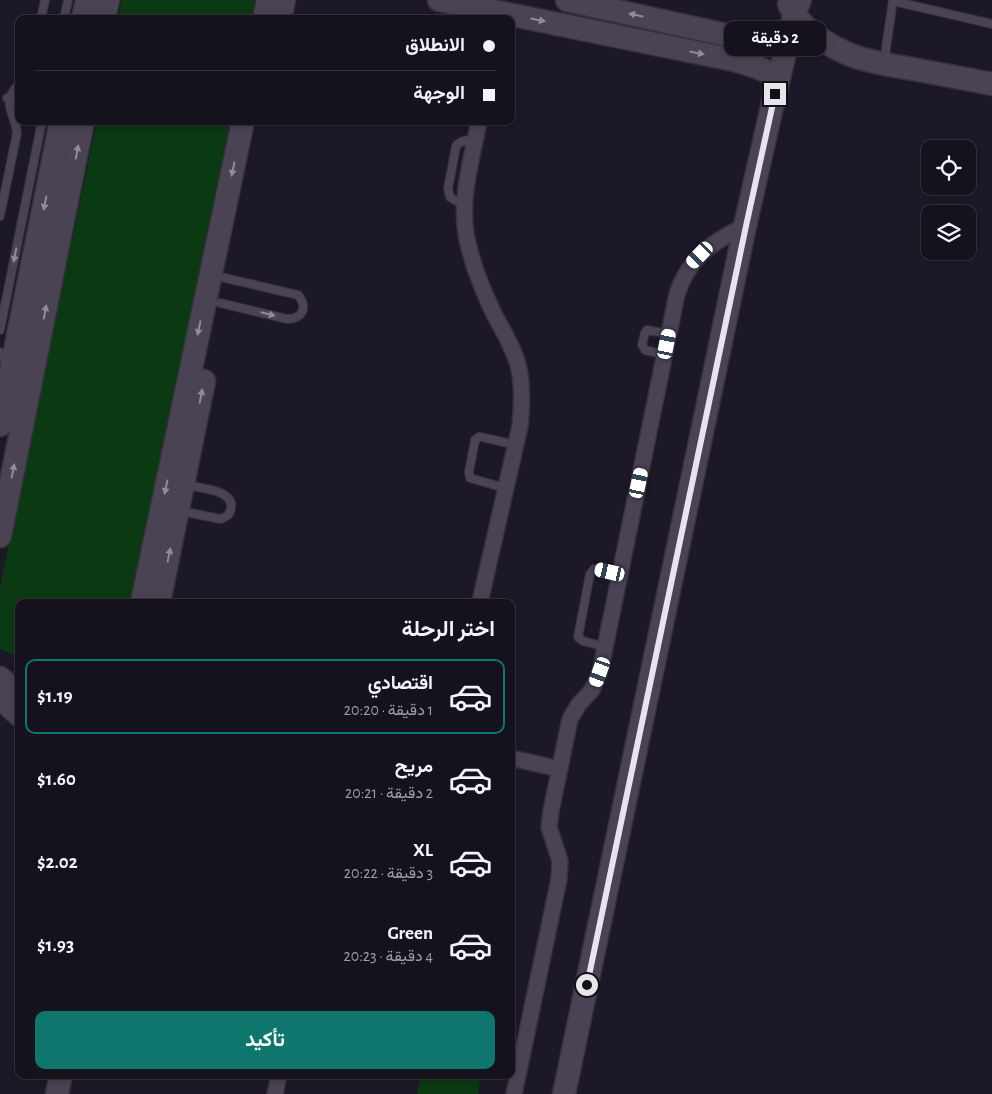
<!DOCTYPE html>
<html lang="ar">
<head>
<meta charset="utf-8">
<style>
  :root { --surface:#16121d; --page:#23202a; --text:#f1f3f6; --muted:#9e9ea4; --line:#35323b; --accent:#0f766e }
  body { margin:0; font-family:"Alegreya Sans",Vazirmatn,sans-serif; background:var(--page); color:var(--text); direction:rtl; height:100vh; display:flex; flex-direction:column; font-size:19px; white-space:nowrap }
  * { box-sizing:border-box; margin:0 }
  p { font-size:16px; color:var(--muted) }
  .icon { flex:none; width:28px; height:28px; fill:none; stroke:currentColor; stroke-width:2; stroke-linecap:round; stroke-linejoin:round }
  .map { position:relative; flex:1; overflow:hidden; direction:ltr }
  .side { position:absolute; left:15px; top:599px; width:500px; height:480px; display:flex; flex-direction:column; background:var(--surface); border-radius:10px; box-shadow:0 2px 8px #0003,0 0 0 1px var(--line); direction:rtl }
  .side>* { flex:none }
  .hud { position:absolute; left:15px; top:15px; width:500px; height:110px; border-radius:10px; box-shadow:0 2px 8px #0003,0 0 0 1px var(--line); direction:rtl; display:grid; align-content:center; height:110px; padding:0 20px; background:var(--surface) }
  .buttons { position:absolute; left:921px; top:140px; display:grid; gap:10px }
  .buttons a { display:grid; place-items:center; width:55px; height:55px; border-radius:10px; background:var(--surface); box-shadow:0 2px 8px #0003,0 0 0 1px var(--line); font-size:25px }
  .end { position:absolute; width:22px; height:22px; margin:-11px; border:6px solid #e8e4ef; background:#111; box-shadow:0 0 0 2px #111 }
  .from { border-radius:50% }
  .bubble { position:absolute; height:35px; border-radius:10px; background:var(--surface); box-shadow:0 2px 8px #0003,0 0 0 1px var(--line); font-size:16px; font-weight:700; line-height:35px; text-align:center; direction:rtl }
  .car { position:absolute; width:15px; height:30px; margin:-15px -8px; border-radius:6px; box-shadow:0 0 4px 1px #0007; background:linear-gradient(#fff 24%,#345 0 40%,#fff 0 76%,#345 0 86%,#fff 0) }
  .hud b { display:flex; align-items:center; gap:18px; height:48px; font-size:19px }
  .hud b+b { border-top:1px solid var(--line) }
  .hud i { width:12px; height:12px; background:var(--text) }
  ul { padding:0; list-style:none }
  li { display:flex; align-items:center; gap:15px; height:75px; margin:0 10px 8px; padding:0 10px; border:2px solid transparent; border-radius:10px }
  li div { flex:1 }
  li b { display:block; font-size:19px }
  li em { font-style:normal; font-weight:700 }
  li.on { border-color:var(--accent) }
  li>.icon { width:45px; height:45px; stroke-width:1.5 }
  h2 { padding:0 20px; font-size:22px; line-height:60px }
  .primary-button { display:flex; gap:10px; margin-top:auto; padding:10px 20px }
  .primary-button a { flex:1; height:58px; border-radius:10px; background:var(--accent); color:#fff; font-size:20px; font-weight:700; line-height:58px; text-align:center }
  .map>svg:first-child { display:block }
</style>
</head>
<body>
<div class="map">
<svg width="992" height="1094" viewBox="0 0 992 1094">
  <rect width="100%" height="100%" fill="#1d1827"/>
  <g fill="#0b3911">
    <path d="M122,0h133l-4,19h-133z"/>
    <path d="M97,121h133l-99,481h-112v55l-19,-8v-62z"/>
    <path d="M421,1075h60l-3,19h-61z"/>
  </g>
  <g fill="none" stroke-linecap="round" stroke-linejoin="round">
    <g stroke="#35313d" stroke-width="10">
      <g id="lane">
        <path d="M893,1l99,23"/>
        <path d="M41,19l4,-19"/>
        <path d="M64,19l4,-19"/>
        <path d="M884,62l9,-62"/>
        <path d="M7,98l12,3"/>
        <path d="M464,206l-14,-9 -2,-8 8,-43c5,-6 12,-6 20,-6"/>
        <path d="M0,216l17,-83c-2,-20 -17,-30 2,-49"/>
        <path d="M220,303l67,16c16,0 21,-12 11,-24l-73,-17"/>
        <path d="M0,330l42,-209"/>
        <path d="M0,352l8,13"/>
        <path d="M665,355l-20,-5 -3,-5 3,-12 2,-3 22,4"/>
        <path d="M505,488l-35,-10 -1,-6 6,-32 4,-3h2l35,8"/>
        <path d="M180,511l41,8c5,-2 10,-5 10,-11 3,-19 -33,-20 -47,-23"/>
        <path d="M605,647l-22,-6 -5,-4 12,-63 4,-5 26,5"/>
      </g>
    </g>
    <g stroke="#35313d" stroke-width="18">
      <g id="street">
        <path d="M479,121c-7,38 -19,75 -13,113 5,28 16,55 28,80 9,17 21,36 25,55 4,20 3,38 1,57l-40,176"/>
        <path d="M511,758l49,11"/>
        <path d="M275,1094l4,-19"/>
        <path d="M514,1094l45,-215 1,-18 -11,-34 2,-16 19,-92 9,-15 13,-14 8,-18 77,-378c11,-35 36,-53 68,-68"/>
      </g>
    </g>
    <g stroke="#35313d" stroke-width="25">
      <g id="secondary">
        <path d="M439,0l295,60 23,7 22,10"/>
        <path d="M567,0l182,40 38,4"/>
        <path d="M789,4c10,25 43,44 67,53 19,6 38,9 57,12 26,5 53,10 79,15"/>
        <path d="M83,19l4,-19"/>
        <path d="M104,19l4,-19"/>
        <path d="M264,19l4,-19"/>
        <path d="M280,19l4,-19"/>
        <path d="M0,425l61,-304"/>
        <path d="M0,536l83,-415"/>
        <path d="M142,602l101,-481"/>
        <path d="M159,602l45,-221"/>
        <path d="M0,678l19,15"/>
        <path d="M0,698l19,17"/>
        <path d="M57,1094l4,-19"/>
        <path d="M564,1094l181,-868 26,-115 23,-96 6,-15"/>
      </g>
    </g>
    <use href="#lane" stroke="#494354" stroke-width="8"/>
    <use href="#street" stroke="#494354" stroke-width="15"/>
    <use href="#secondary" stroke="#494354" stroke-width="22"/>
  </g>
  <defs><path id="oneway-solid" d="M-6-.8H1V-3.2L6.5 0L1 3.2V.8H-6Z" transform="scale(1.25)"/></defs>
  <g fill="#918b9a">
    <use href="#oneway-solid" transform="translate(636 15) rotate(-167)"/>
    <use href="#oneway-solid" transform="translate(538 20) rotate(11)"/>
    <use href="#oneway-solid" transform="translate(697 53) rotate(11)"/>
    <use href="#oneway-solid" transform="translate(77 152) rotate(-79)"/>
    <use href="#oneway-solid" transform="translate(233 169) rotate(102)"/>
    <use href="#oneway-solid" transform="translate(45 203) rotate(101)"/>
    <use href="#oneway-solid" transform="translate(15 255) rotate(101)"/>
    <use href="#oneway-solid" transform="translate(45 312) rotate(-79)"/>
    <use href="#oneway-solid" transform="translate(268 314) rotate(14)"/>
    <use href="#oneway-solid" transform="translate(199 328) rotate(102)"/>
    <use href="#oneway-solid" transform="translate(201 396) rotate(-79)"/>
    <use href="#oneway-solid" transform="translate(13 471) rotate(-79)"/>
    <use href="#oneway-solid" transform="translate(166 487) rotate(102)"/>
    <use href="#oneway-solid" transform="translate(169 555) rotate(-78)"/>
  </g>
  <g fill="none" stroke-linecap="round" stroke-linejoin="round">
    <path stroke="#e8e4ef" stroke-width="6" d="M587,985l159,-759 29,-132"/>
  </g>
</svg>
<div class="buttons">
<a><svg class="icon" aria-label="locate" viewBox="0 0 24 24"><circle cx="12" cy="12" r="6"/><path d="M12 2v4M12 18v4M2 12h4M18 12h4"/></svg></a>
<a><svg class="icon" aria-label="layers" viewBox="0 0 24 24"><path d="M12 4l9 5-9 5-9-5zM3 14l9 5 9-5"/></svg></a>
</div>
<i class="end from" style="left:587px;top:985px"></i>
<i class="end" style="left:775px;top:94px"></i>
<div class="bubble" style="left:724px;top:21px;width:102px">2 دقيقة</div>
<i class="car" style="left:700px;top:255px;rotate:224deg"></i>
<i class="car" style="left:667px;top:344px;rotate:11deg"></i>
<i class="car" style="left:639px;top:483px;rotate:12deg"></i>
<i class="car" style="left:610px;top:572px;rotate:283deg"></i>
<i class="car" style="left:600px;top:672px;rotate:200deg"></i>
<div class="hud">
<b><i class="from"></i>الانطلاق</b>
<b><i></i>الوجهة</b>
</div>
<section class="side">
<h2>اختر الرحلة</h2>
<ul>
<li class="on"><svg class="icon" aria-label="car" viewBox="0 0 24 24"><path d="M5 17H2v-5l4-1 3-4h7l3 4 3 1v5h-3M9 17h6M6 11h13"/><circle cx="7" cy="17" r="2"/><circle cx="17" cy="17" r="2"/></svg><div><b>اقتصادي</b><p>1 دقيقة · 20:20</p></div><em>$1.19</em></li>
<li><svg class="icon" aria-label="car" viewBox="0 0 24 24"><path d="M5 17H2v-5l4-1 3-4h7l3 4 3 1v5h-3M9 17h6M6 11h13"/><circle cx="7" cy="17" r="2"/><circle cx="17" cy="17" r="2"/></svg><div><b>مريح</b><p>2 دقيقة · 20:21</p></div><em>$1.60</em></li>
<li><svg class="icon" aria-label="car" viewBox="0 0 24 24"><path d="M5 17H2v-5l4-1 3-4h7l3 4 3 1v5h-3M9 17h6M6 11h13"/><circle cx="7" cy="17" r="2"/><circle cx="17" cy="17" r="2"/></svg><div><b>XL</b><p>3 دقيقة · 20:22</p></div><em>$2.02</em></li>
<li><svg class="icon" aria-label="car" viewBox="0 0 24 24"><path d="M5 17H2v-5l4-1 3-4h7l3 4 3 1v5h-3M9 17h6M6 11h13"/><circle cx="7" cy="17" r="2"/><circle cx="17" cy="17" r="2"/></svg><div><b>Green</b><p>4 دقيقة · 20:23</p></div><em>$1.93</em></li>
</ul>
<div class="primary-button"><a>تأكيد</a></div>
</section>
</div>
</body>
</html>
